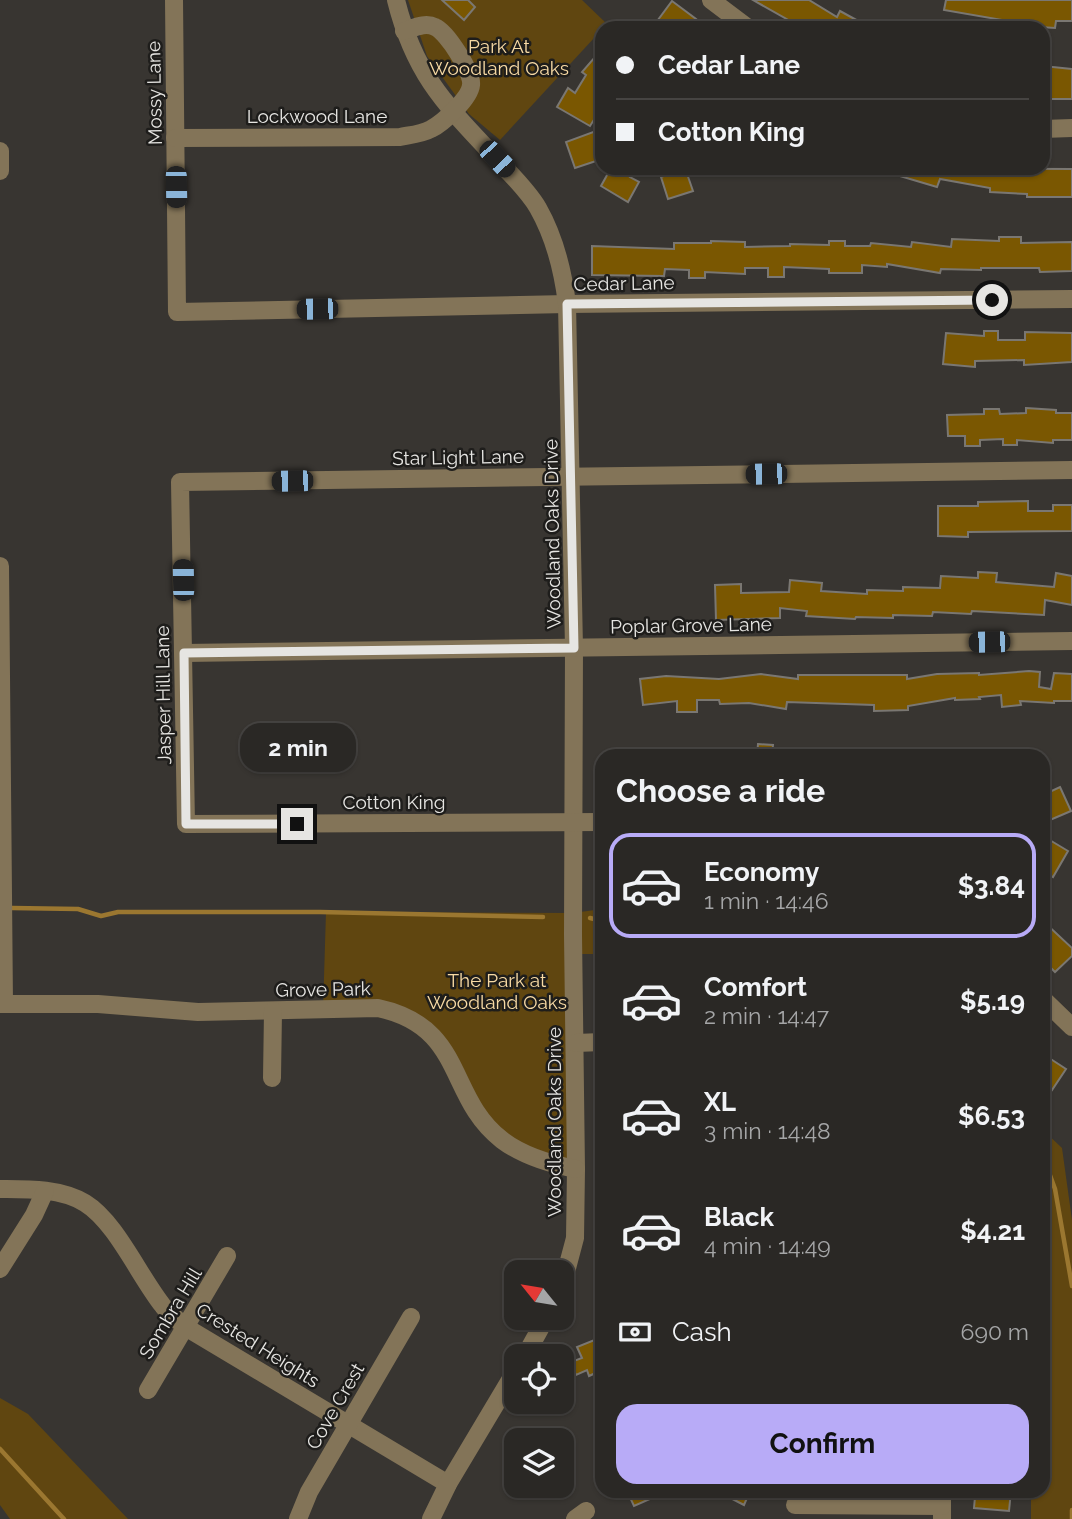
<!DOCTYPE html>
<html lang="en">
<head>
<meta charset="utf-8">
<style>
  :root { --surface:#2a2825; --page:#32302d; --text:#f1f3f6; --muted:#a5a6a7; --line:#464442; --accent:#b8abf7 }
  body { margin:0; font-family:Raleway,sans-serif; background:var(--page); color:var(--text); height:100vh; display:flex; flex-direction:column; font-size:26px; white-space:nowrap }
  * { box-sizing:border-box; margin:0 }
  p { font-size:23px; color:var(--muted) }
  .icon { flex:none; width:38px; height:38px; fill:none; stroke:currentColor; stroke-width:2; stroke-linecap:round; stroke-linejoin:round }
  .map { position:relative; flex:1; overflow:hidden }
  .sheet { position:absolute; left:595px; top:749px; width:455px; height:749px; display:flex; flex-direction:column; background:var(--surface); border-radius:21px; box-shadow:0 2px 5px #0004,0 0 0 2px var(--line) }
  .sheet>* { flex:none }
  .banner { position:absolute; left:595px; top:21px; width:455px; height:154px; border-radius:21px; box-shadow:0 2px 5px #0004,0 0 0 2px var(--line); display:grid; align-content:center; height:154px; padding:0 21px; background:var(--surface) }
  .needle { width:46px; rotate:300deg }
  .controls { position:absolute; left:504px; top:1260px; display:grid; gap:14px }
  .controls a { display:grid; place-items:center; width:70px; height:70px; border-radius:14px; background:var(--surface); box-shadow:0 2px 5px #0004,0 0 0 2px var(--line); font-size:35px }
  .end { position:absolute; width:32px; height:32px; margin:-16px; border:9px solid #e6e5e2; background:#111; box-shadow:0 0 0 4px #111 }
  .from { border-radius:50% }
  .bubble { position:absolute; height:49px; border-radius:21px; background:var(--surface); box-shadow:0 2px 5px #0004,0 0 0 2px var(--line); font-size:23px; font-weight:700; line-height:49px; text-align:center }
  .car { position:absolute; width:21px; height:42px; margin:-21px -10px; border-radius:9px; box-shadow:0 0 5px 2px #0007; background:linear-gradient(#222 24%,#8ab4d8 0 40%,#222 0 76%,#8ab4d8 0 86%,#222 0) }
  .banner b { display:flex; align-items:center; gap:24px; height:66px; font-size:26px }
  .banner b+b { border-top:2px solid var(--line) }
  .banner i { width:18px; height:18px; background:var(--text) }
  ul { padding:0; list-style:none }
  li { display:flex; align-items:center; gap:21px; height:105px; margin:0 14px 10px; padding:0 7px; border:4px solid transparent; border-radius:21px }
  li div { flex:1 }
  li b { display:block; font-size:26px }
  li em { font-style:normal; font-weight:700 }
  li.current { border-color:var(--accent) }
  li>.icon { width:63px; height:63px; stroke-width:1.5 }
  h2 { padding:0 21px; font-size:32px; line-height:84px }
  .pay { display:flex; align-items:center; gap:18px; height:77px; padding:0 21px; font-size:26px }
  .pay p { margin-inline-start:auto }
  .primary-button { display:flex; gap:14px; margin-top:auto; padding:14px 21px }
  .primary-button a { flex:1; height:80px; border-radius:21px; background:var(--accent); color:#111; font-size:28px; font-weight:700; line-height:80px; text-align:center }
  .map>svg:first-child { display:block }
</style>
</head>
<body>
<div class="map">
<svg width="1072" height="1519" viewBox="0 0 1072 1519">
  <rect width="100%" height="100%" fill="#383531"/>
  <g fill="#604610">
    <path d="M408,0h174l25,24 -107,116 -31,-26 -42,-58z"/>
    <path d="M602,909v45h-28l2,215 -75,-29 -85,-118 -93,-12 3,-98 247,1z"/>
    <path d="M1043,1130l19,18 10,72v299h-41v-28h12z"/>
    <path d="M0,1398l28,16 100,105h-118l-10,-14z"/>
  </g>
  <g fill="none" stroke-linecap="round" stroke-linejoin="round">
    <g stroke="#9b7730" stroke-width="4.5">
      <path d="M12,908l66,1 23,7 17,-4h202l223,5"/>
      <path d="M590,918l12,3"/>
      <path d="M1043,1156l12,33 17,97"/>
      <path d="M0,1449l64,70"/>
      <path d="M1072,1519v-9"/>
    </g>
  </g>
  <g fill="#7a5701" stroke="#7a7772" stroke-width="2">
    <path d="M442,0h26l7,7 -11,13z"/>
    <path d="M753,0h56l28,17 3,-6 31,17h-74l-9,-5 2,-2z"/>
    <path d="M946,0h126v21h-16l-1,7 -30,-2v-2l-81,-14z"/>
    <path d="M672,1l24,18 -7,9h-37z"/>
    <path d="M595,57l7,5v45l-12,19 -33,-19 11,-19 7,5 11,-18 -4,-3z"/>
    <path d="M1043,66l29,3v30h-29z"/>
    <path d="M596,131l6,17v11l-27,9 -9,-26z"/>
    <path d="M611,168h24l-5,9 9,5 -11,20 -27,-16z"/>
    <path d="M685,168l8,23 -25,8 -7,-22z"/>
    <path d="M883,168l189,1v28h-45v-3l-37,-2v-4l-50,-9 -3,8 -54,-16z"/>
    <path d="M999,237h22v6l51,-1v29l-32,1 -1,-4h-58v2l-40,-1 -1,4 -53,-9v3l-25,-2v8h-33v-4l-45,-2v10h-16v-9h-23v6l-40,-2v6h-16v-8l-24,-1 -1,7 -72,-1v-29l82,3v-6h37v-2l34,1v5l45,-1v-2l39,1v-4h16v5h25l1,-3 40,4 1,-5 39,5 1,-8 47,2z"/>
    <path d="M984,331h14v9h27v-8l47,1v29l-48,3v-5l-49,1v6l-32,-3 3,-31 38,3z"/>
    <path d="M1026,408l30,2v3h16v27h-19v3l-36,-3v5h-14v-6l-23,1v6h-15v-10h-17l-1,-21 37,-1v-5h15l1,5 26,-1z"/>
    <path d="M1028,501v10h25v-6h19v26l-104,1v5l-30,-1v-30h40v-4z"/>
    <path d="M978,572l19,1 -1,9 58,5 2,-14 16,3v29l-27,-5 -1,15 -72,-4 -1,3 -38,-2 -1,4 -39,-1v3l-37,-1 -1,2 -49,-3 1,-5 -27,-3v10l-64,2 -1,-35 26,-1v9l48,-1 1,-12 32,3 -1,8 46,3v-4l36,1v-4l37,1 1,-12 37,2z"/>
    <path d="M1029,671l11,1 -1,15 12,2 3,-16 18,1v27h-18v2l-34,-2 1,4 -19,2 -1,-12 -22,2 1,2 -25,1v-2l-47,8v4l-34,1v-6l-87,-3 -1,7 -37,-6 -29,1 -1,-4h-22v12h-20v-11l-34,4 -3,-26 26,-3 53,3 42,-5 37,5v-4h109v4l30,-5 42,-1v2z"/>
    <path d="M758,744l15,1 -1,11h-15z"/>
    <path d="M1060,787l11,24 -28,12v-28z"/>
    <path d="M1043,836l25,15 -15,26 -10,-6z"/>
    <path d="M1043,921l29,27v8l-17,16 -12,-12z"/>
    <path d="M1043,1054l23,15 -14,21 -9,-6z"/>
    <path d="M602,1337v33l-13,6 -2,-6 -11,5 -5,-13 11,-4 -5,-11z"/>
    <path d="M627,1491h41l-34,15z"/>
    <path d="M717,1491h33l-6,14z"/>
    <path d="M980,1491h31l-2,20 -35,-3 1,-11 4,1z"/>
  </g>
  <g fill="none" stroke-linecap="round" stroke-linejoin="round">
    <g stroke="#837458" stroke-width="18">
      <path d="M174,0l3,312 390,-8 505,-5"/>
      <path d="M396,0c18,73 48,103 97,155 15,17 34,34 45,53 17,30 25,63 29,96l7,344 -1,287 3,234 -1,69 -13,49"/>
      <path d="M711,0l37,28"/>
      <path d="M1043,129l29,-1"/>
      <path d="M175,138l225,-1c10,-2 22,-3 31,-8 12,-6 39,-31 40,-44 2,-12 -24,-53 -36,-58 -10,-5 -21,1 -31,4"/>
      <path d="M0,151v20"/>
      <path d="M0,566l4,438"/>
      <path d="M184,653l888,-12"/>
      <path d="M602,822l-416,2 -6,-342 892,-12"/>
      <path d="M1043,999l29,28"/>
      <path d="M0,1004h98l100,8 180,-4c88,19 68,89 124,132 21,16 48,24 74,29"/>
      <path d="M576,1043l26,-1"/>
      <path d="M272,1078l1,-67"/>
      <path d="M0,1189c27,0 60,-1 85,14 31,19 54,73 78,103 6,8 16,15 24,22l261,156"/>
      <path d="M0,1269l34,-54 11,-24"/>
      <path d="M525,1356l21,-38"/>
      <path d="M148,1390l79,-134"/>
      <path d="M942,1491v28"/>
      <path d="M795,1505l147,1"/>
      <path d="M298,1519l11,-27 102,-175"/>
      <path d="M431,1519l17,-35 68,-114"/>
      <path d="M575,1519l11,-8"/>
    </g>
  </g>
  <g fill="none" stroke-linecap="round" stroke-linejoin="round">
    <path stroke="#e6e5e2" stroke-width="9" d="M297,824h-111l-2,-171 390,-5 -7,-344 425,-4"/>
  </g>
  <g text-anchor="middle" dominant-baseline="central" stroke-width="5" stroke-linejoin="round" paint-order="stroke">
    <g font-size="19" fill="#f8daa4" stroke="#1e1d1b">
      <text x="499" y="46">Park At<tspan x="499" dy="22">Woodland Oaks</tspan></text>
      <text x="497" y="980">The Park at<tspan x="497" dy="22">Woodland Oaks</tspan></text>
    </g>
    <g font-size="19" fill="#e6e5e2" stroke="#1e1d1b">
      <text transform="translate(154 93) rotate(-91)">Mossy Lane</text>
      <text x="317" y="116">Lockwood Lane</text>
      <text transform="translate(624 283) rotate(-1)">Cedar Lane</text>
      <text transform="translate(458 457) rotate(-1)">Star Light Lane</text>
      <text transform="translate(552 534) rotate(-91)">Woodland Oaks Drive</text>
      <text transform="translate(691 625) rotate(-1)">Poplar Grove Lane</text>
      <text transform="translate(163 695) rotate(-91)">Jasper Hill Lane</text>
      <text x="394" y="802">Cotton King</text>
      <text transform="translate(323 989) rotate(-1)">Grove Park</text>
      <text transform="translate(554 1122) rotate(-90)">Woodland Oaks Drive</text>
      <text transform="translate(170 1313) rotate(-59)">Sombra Hill</text>
      <text transform="translate(258 1345) rotate(32)">Crested Heights</text>
      <text transform="translate(335 1406) rotate(-60)">Cove Crest</text>
    </g>
  </g>
</svg>
<div class="controls">
<a><svg class="needle" viewBox="-14 -14 28 28"><path d="M0-13l5 13h-10z" fill="#e53935"/><path d="M0 13l5-13h-10z" fill="#a5a6a7"/></svg></a>
<a><svg class="icon" aria-label="locate" viewBox="0 0 24 24"><circle cx="12" cy="12" r="6"/><path d="M12 2v4M12 18v4M2 12h4M18 12h4"/></svg></a>
<a><svg class="icon" aria-label="layers" viewBox="0 0 24 24"><path d="M12 4l9 5-9 5-9-5zM3 14l9 5 9-5"/></svg></a>
</div>
<i class="end from" style="left:992px;top:300px"></i>
<i class="end" style="left:297px;top:824px"></i>
<div class="bubble" style="left:240px;top:723px;width:116px">2 min</div>
<i class="car" style="left:497px;top:159px;rotate:137deg"></i>
<i class="car" style="left:176px;top:187px;rotate:179deg"></i>
<i class="car" style="left:317px;top:309px;rotate:269deg"></i>
<i class="car" style="left:766px;top:474px;rotate:269deg"></i>
<i class="car" style="left:292px;top:481px;rotate:269deg"></i>
<i class="car" style="left:183px;top:580px;rotate:359deg"></i>
<i class="car" style="left:989px;top:642px;rotate:269deg"></i>
<div class="banner">
<b><i class="from"></i>Cedar Lane</b>
<b><i></i>Cotton King</b>
</div>
<section class="sheet">
<h2>Choose a ride</h2>
<ul>
<li class="current"><svg class="icon" aria-label="car" viewBox="0 0 24 24"><path d="M5 17H2v-5l4-1 3-4h7l3 4 3 1v5h-3M9 17h6M6 11h13"/><circle cx="7" cy="17" r="2"/><circle cx="17" cy="17" r="2"/></svg><div><b>Economy</b><p>1 min · 14:46</p></div><em>$3.84</em></li>
<li><svg class="icon" aria-label="car" viewBox="0 0 24 24"><path d="M5 17H2v-5l4-1 3-4h7l3 4 3 1v5h-3M9 17h6M6 11h13"/><circle cx="7" cy="17" r="2"/><circle cx="17" cy="17" r="2"/></svg><div><b>Comfort</b><p>2 min · 14:47</p></div><em>$5.19</em></li>
<li><svg class="icon" aria-label="car" viewBox="0 0 24 24"><path d="M5 17H2v-5l4-1 3-4h7l3 4 3 1v5h-3M9 17h6M6 11h13"/><circle cx="7" cy="17" r="2"/><circle cx="17" cy="17" r="2"/></svg><div><b>XL</b><p>3 min · 14:48</p></div><em>$6.53</em></li>
<li><svg class="icon" aria-label="car" viewBox="0 0 24 24"><path d="M5 17H2v-5l4-1 3-4h7l3 4 3 1v5h-3M9 17h6M6 11h13"/><circle cx="7" cy="17" r="2"/><circle cx="17" cy="17" r="2"/></svg><div><b>Black</b><p>4 min · 14:49</p></div><em>$4.21</em></li>
</ul>
<div class="pay"><svg class="icon" aria-label="cash" viewBox="0 0 24 24"><path d="M3 7h18v10H3z"/><circle cx="12" cy="12" r="2"/></svg>Cash<p>690 m</p></div>
<div class="primary-button"><a>Confirm</a></div>
</section>
</div>
</body>
</html>
